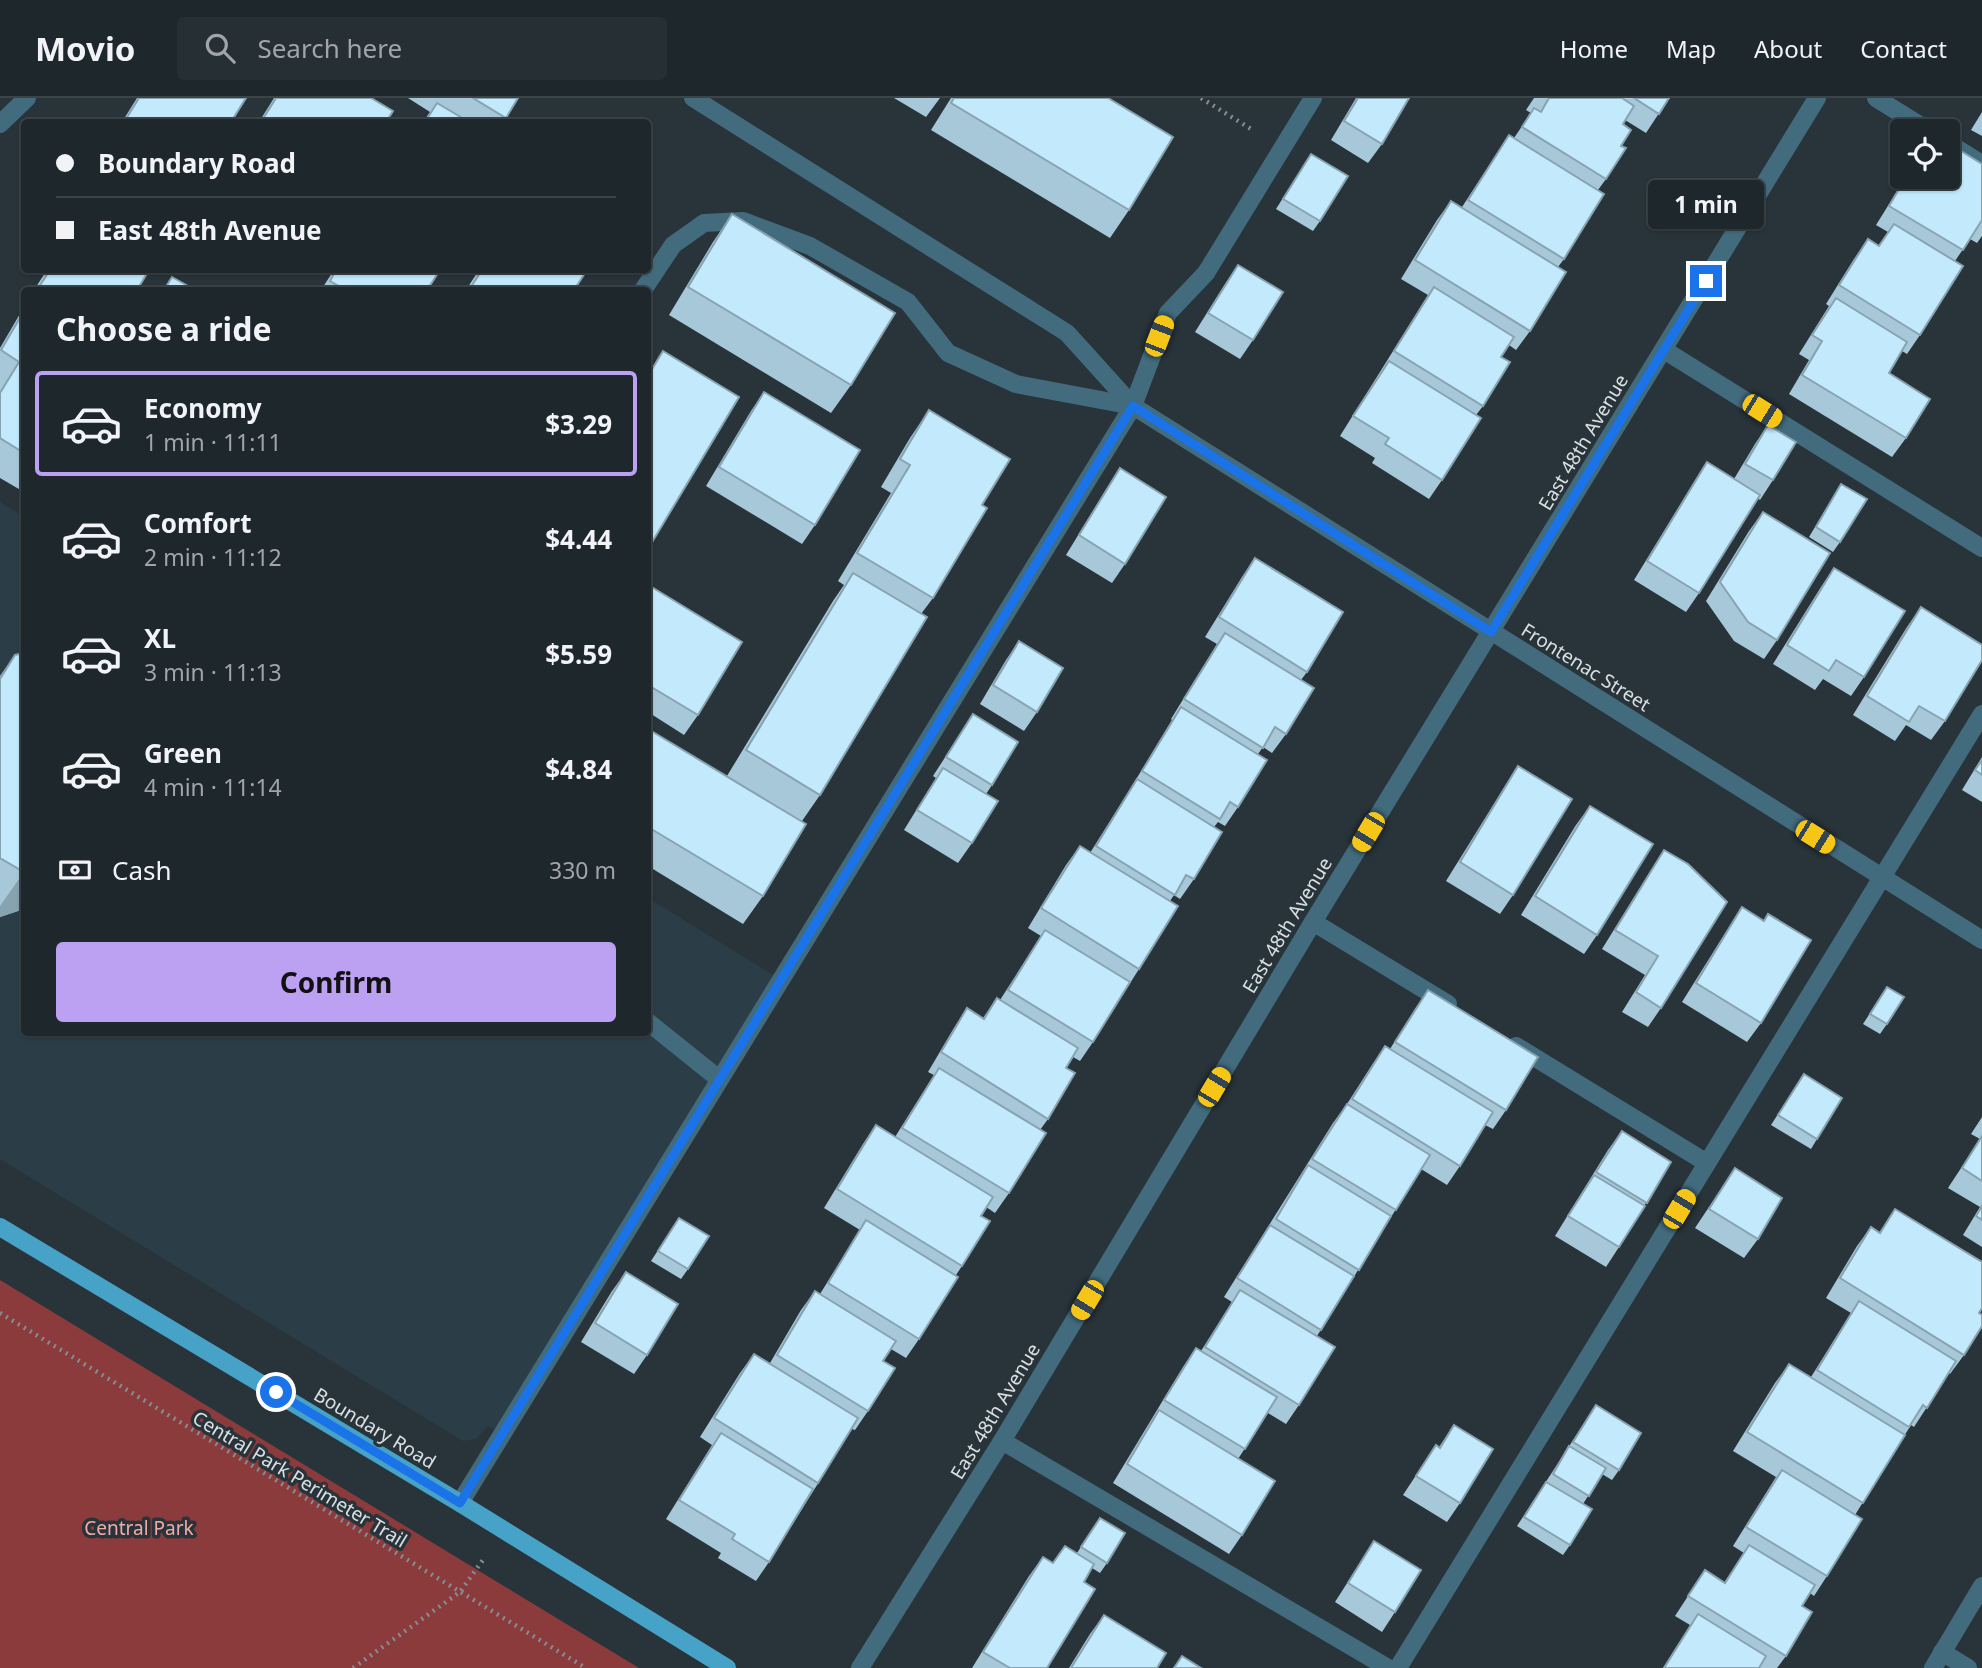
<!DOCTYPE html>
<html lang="en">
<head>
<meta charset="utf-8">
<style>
  :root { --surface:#1e272c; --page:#262f34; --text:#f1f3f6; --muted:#a1a5a9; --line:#3c4448; --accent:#bca0f2 }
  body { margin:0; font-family:"Noto Sans",sans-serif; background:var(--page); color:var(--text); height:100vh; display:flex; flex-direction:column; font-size:26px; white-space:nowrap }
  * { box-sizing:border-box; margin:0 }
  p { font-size:23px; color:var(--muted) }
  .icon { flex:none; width:38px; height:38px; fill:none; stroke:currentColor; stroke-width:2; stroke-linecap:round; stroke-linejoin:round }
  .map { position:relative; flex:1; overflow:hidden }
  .sheet { position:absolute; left:21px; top:189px; width:630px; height:749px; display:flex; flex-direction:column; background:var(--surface); border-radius:7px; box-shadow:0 2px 5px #0004,0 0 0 2px var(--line) }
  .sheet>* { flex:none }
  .guide { position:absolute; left:21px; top:21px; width:630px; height:154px; border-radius:7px; box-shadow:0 2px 5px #0004,0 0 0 2px var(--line); display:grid; align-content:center; height:154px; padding:0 35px; background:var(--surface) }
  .buttons { position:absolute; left:1890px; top:21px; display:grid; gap:14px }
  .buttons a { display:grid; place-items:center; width:70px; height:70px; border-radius:7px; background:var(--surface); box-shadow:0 2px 5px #0004,0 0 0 2px var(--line); font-size:35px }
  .end { position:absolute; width:32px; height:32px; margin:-16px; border:9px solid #1a73e8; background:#fff; box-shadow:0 0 0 4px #fff }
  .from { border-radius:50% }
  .bubble { position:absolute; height:49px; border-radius:7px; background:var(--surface); box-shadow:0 2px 5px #0004,0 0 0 2px var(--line); font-size:23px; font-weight:700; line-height:49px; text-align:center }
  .car { position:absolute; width:21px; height:42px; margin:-21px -10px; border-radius:9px; box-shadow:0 0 5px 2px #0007; background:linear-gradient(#f5c518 24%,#345 0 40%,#f5c518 0 76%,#345 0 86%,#f5c518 0) }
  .guide b { display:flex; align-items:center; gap:24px; height:66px; font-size:26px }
  .guide b+b { border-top:2px solid var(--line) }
  .guide i { width:18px; height:18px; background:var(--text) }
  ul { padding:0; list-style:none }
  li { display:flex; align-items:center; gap:21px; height:105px; margin:0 14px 10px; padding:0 21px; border:4px solid transparent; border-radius:7px }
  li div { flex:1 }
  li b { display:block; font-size:26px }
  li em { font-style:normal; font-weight:700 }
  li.selected { border-color:var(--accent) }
  li>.icon { width:63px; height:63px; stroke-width:1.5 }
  h2 { padding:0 35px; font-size:32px; line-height:84px }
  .pay { display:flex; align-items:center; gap:18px; height:77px; padding:0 35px; font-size:26px }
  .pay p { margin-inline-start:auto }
  .primary-button { display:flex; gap:14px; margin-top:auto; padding:14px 35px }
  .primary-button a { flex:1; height:80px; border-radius:7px; background:var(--accent); color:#111; font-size:28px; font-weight:700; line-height:80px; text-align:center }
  header { display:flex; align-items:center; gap:42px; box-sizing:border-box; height:98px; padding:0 35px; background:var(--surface); border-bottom:2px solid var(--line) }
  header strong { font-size:33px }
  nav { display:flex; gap:38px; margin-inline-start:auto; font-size:24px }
  .search { width:490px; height:63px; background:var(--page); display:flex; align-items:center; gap:18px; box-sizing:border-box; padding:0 24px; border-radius:7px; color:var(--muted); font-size:26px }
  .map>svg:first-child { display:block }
</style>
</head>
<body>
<header>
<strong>Movio</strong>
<div class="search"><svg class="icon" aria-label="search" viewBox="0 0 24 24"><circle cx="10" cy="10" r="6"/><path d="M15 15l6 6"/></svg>Search here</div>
<nav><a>Home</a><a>Map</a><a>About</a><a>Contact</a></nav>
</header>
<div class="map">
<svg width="1982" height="1570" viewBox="0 0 1982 1570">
  <rect width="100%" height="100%" fill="#28343a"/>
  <path fill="#2b3e47" d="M0,404l24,15v515h624v-134l133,82 -278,454 -15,-8 -12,13 -13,2 -463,-282z"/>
  <path fill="#8c3b3d" d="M0,1182l639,388h-639z"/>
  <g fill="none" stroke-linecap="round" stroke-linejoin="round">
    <g stroke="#848d92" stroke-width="4.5" stroke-dasharray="2 5" stroke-linecap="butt">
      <path d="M1201,0l50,31"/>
      <path d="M0,1215l586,355"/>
      <path d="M353,1570l107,-76 25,-35"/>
    </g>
    <g stroke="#436b7e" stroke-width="18">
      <path d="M693,0l374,235 66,73"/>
      <path d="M1876,0l53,33"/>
      <path d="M0,26l27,-26"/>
      <path d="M1948,45l34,21"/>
      <path d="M643,192l30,-45 31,-22 39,-2 67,25 98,56 40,51 68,31 117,22"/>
      <path d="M1664,252l318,198"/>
      <path d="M1313,824l135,82"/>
      <path d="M648,924l71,57"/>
      <path d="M1516,948l191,117"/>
      <path d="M1002,1343l386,227"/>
      <path d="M460,1405l673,-1097 35,-93 38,-40 107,-175"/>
      <path d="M1398,1570l584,-954"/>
    </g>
    <g stroke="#436b7e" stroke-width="18">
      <path d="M1133,308l849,534"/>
      <path d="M1942,1554l26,16"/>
      <path d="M860,1570l142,-227 311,-519 504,-824"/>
      <path d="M1933,1570l49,-82"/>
    </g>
    <path stroke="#47a2c8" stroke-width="18" d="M0,1129l460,276 267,165"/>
  </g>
  <g fill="#a7c8d9">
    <path d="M137,0h109l-15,24h-109z"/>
    <path d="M274,0h97l15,24h-127z"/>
    <path d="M408,0h110l-15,24h-80l7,-10z"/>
    <path d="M894,0h46l-14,19z"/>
    <path d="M951,0h157l21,112 -19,28 -179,-108z"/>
    <path d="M1356,0h53l-27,46 -14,19 -37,-23z"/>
    <path d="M1534,0h135l-23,35 -21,-13 -2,4 -2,22 -15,33 -8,11 -34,69 -6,8 -28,64 -14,19 -7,-5 -8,12 -18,49 -7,9 -34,65 -13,19 -57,-36 3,-5 -35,-22 88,-141 -27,-16 36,-59 14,-19 11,6 47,-72 5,3 17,-25 -5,-3z"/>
    <path d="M1982,14v24l-11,-6z"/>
    <path d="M1311,56l9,67 -7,10 -37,-22z"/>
    <path d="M1982,66v72l-5,7 -7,-4 -15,22 -35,74 -13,19 -5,-3 -13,22 17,65 -14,19 -103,-63 20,-34 -10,-6 30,-48 -3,-2 28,-45 14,-20 10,7 10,-14 -12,-7 30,-48h42z"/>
    <path d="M732,116l119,171 -20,28 -162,-98 44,-73z"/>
    <path d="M1238,167l15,75 -13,19 -45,-27 30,-48z"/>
    <path d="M47,172h102l-12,20h-103z"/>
    <path d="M334,172h106l-13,20h-106z"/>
    <path d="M479,172h108l-13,20h-108z"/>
    <path d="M24,209v185l-24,-14v-130z"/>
    <path d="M764,294l51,133 -13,19 -96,-58 45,-75z"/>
    <path d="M929,312l53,95 -49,93 -12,16 -101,181 -18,26 -39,75 -20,28 -95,-58v-137l79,47 106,-175 11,-16 -6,-4 53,-88 -10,-6 29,-49z"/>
    <path d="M1768,327l5,55 -13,20 -2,-2 -59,95 -13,19 -52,-32 60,-98 13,-20 27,17 21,-35z"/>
    <path d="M1120,370l5,96 -13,19 -46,-28 41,-67z"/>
    <path d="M1841,386l-1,58 -7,10 -24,-15z"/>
    <path d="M1763,414l14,128 -13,19 -30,-18 -28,-40 43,-70z"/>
    <path d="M1255,460l52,114 -6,8 -15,54 -14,19 -9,-6 -5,7 -20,53 -13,19 -7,-4 -4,5 -20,52 -14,20 -6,-4 -4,6 -31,68 -46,73 -13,19 -7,-4 -7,11 -18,51 -8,11 -31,63 -14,20 -9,-6 -5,9 -19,50 -6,9 -37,64 -13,19 -15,-9 -8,12 -15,50 -13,19 -3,-1 -83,133 -13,19 -38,-23 3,-5 -55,-34 46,-74 -12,-8 40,-64 14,-19 16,9 31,-53 14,-19 5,3 40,-64 -36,-22 39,-64 13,-19 19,12 39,-62 -6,-3 26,-44 13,-20 16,10 14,-20 3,2 41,-64 -13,-8 38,-63 14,-19 10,7 39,-62 43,-71 -1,-1 46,-75 -12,-7 37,-60z"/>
    <path d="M1834,470l30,109 -13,19 -28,-17 -8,11 -42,-26 48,-77z"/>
    <path d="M648,492l50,125 -14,20 -36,-23z"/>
    <path d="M1921,509l24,114 -14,19 -25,-15 -11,16 -42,-26 54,-88z"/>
    <path d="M1019,543l18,71 -13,19 -44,-27 26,-44z"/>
    <path d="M24,555v256l-24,8v-241l15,-21z"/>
    <path d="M973,616l19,71 -6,9 -14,49 -14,20 -54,-33 32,-52 -3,-2z"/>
    <path d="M1982,659v45l-20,-12z"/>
    <path d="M1518,668l-5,129 -13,19 -54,-33 59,-95z"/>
    <path d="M1590,708l7,129 -13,19 -63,-39 55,-90z"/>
    <path d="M1664,752l-3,158 -13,19 -26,-15 23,-37 -43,-26 49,-79z"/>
    <path d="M1742,809l22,14 4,-7 -7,109 -14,19 -65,-40 47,-75z"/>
    <path d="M1887,889v37l-7,10 -17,-10z"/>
    <path d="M1428,892l78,120 -13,19 -8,-4 -25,41 -13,19 -26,-16 -104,167 -18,69 -13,19 -18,-11 -30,46 4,76 -13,19 -116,-71 70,-116 13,-19 5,3 31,-49 -8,-5 109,-174 14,-19 25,-39 13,-19 5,3 25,-40z"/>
    <path d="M1804,976l13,65 -6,10 -40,-24z"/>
    <path d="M1982,1019v130l-19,-12 17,-28 -32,-19 32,-49 -9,-5z"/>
    <path d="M1622,1033l49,31 -52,85 -13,20 -51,-31 53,-86z"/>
    <path d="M1735,1070l23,71 -14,19 -49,-30z"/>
    <path d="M1895,1111l84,104 -15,42 -14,19 -1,-1 -35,54 -3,-2 -56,90 -28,61 -13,20 -4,-3 -8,13 -16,50 -9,12h-114l27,-43 -15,-9 30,-46 19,13 20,-30 -11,-7 43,-69 -43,-26 42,-68 14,-19 22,13 40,-64 -25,-15 31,-52 14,-19 8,6z"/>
    <path d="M679,1120l9,51 -7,10 -30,-18z"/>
    <path d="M626,1174l21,83 -13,19 -53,-32 31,-51z"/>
    <path d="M1596,1307l23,65 -7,10 -10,-6 -19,30 -13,41 -7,10 -46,-29z"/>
    <path d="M1454,1327l6,78 -13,19 -44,-27 33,-50 3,2z"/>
    <path d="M1100,1420l7,45 -7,10 -8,-5 -8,14 -37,86h-75l57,-92 14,-19 10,6 12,-17 12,7z"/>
    <path d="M1374,1443l21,71 -13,20 -47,-30z"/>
    <path d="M1104,1517l53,53h-88l21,-34z"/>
  </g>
  <path fill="#88a3b0" d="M24,774v37l-24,8v-11z"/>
  <g fill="#c2e9fc" stroke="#88a3b0" stroke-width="2">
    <path d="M139,0h107l-15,24h-107z"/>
    <path d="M276,0h95l22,13 -7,11h-125z"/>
    <path d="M473,0h45l-12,20z"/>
    <path d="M954,0h154l65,39 -44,73 -178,-107z"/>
    <path d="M1358,0h51l-27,46 -38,-23z"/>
    <path d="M1549,0h73l12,8 -11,18 8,6 -10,16 5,2 -20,31 -84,-52 12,-19 7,4z"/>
    <path d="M1634,0h35l-10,16z"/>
    <path d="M437,5l32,19h-44z"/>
    <path d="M1509,37l95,59 -40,65 -96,-59z"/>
    <path d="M1948,45l34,21v56l-19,30 -74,-44 17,-29h42z"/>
    <path d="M1311,56l37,22 -28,45 -37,-22z"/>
    <path d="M1451,103l115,71 -36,59 -115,-71z"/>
    <path d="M732,116l163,99 -44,72 -163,-98z"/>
    <path d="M1894,126l69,42 -43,69 -81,-50 29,-46 11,7z"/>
    <path d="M1238,167l45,27 -30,48 -45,-27z"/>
    <path d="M50,172h99l-12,20h-100z"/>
    <path d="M336,172h104l-13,20h-81l-16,-9z"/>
    <path d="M482,172h105l-13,20h-105z"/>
    <path d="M172,179l23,13h-31z"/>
    <path d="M1434,189l80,50 -13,20 9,5 -27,44 -89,-55z"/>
    <path d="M1836,200l71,44 -18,31 41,26 -24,39 -104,-63 20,-34 -10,-6z"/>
    <path d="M24,213v142l-24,-15v-45l19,-31 -18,-12z"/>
    <path d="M663,253l76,46 -91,152v-173z"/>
    <path d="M1389,263l92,57 -39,62 -57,-36 4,-6 -36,-22z"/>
    <path d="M764,294l96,58 -45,75 -96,-58z"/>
    <path d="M929,312l81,49 -28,46 5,3 -54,90 -76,-45 53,-88 -10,-6z"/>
    <path d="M1768,327l28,17 -23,38 -28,-16z"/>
    <path d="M1707,364l53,33 -61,98 -52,-32z"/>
    <path d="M1120,370l46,29 -41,67 -46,-29z"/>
    <path d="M1841,386l26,15 -27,43 -24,-15z"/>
    <path d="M1763,414l67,41 -53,87 -29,-18 -28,-40z"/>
    <path d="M1255,460l88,54 -36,60 -88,-55z"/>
    <path d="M1834,470l71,43 -41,66 -28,-17 -7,11 -42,-26z"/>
    <path d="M853,475l74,44 -107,178 -74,-45z"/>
    <path d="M650,488l92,56 -44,73 -50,-30v-94z"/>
    <path d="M1921,509l61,38v15l-37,61 -26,-15 -10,16 -42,-26z"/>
    <path d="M1225,535l89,55 -28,46 -11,-7 -12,21 -79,-49z"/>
    <path d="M1019,543l44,27 -26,44 -44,-27z"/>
    <path d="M24,555v219l-24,-14v-179l15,-24z"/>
    <path d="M1181,609l86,53 -29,47 -8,-5 -10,17 -78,-48z"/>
    <path d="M973,616l45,28 -26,43 -46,-28z"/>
    <path d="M648,631l158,95 -43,72 -115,-69z"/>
    <path d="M1982,662v15l-7,-5z"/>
    <path d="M1518,668l54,33 -59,96 -53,-33z"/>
    <path d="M943,670l55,33 -26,42 -55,-33z"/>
    <path d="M1137,681l85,53 -28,47 -8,-4 -11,20 -79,-49z"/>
    <path d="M1590,708l63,38 -56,91 -62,-39z"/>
    <path d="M1080,748l98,60 -39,63 -98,-61z"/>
    <path d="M1664,752l24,14 39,38 -66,106 -25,-16 22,-36 -43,-26z"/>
    <path d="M1742,809l22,14 4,-7 43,26 -50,83 -65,-40z"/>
    <path d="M1045,832l85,52 -37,60 -85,-52z"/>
    <path d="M1887,889l17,10 -17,27 -17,-10z"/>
    <path d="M1428,892l110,67 -32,53 -111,-68z"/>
    <path d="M997,900l81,50 -12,20 9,5 -27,46 -107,-67 26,-44 17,11z"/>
    <path d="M1385,948l108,66 -33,54 -108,-67z"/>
    <path d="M939,970l107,65 -37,60 -107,-65z"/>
    <path d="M1804,976l38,24 -25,41 -39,-24z"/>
    <path d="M1347,1006l83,51 -34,55 -84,-51z"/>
    <path d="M876,1027l117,72 -12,19 9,5 -28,45 -125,-77z"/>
    <path d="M1622,1033l49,31 -24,41 -51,-31z"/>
    <path d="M1982,1038v45l-20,-13z"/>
    <path d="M1308,1067l83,51 -32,54 -83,-51z"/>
    <path d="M1735,1070l47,30 -24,41 -49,-30z"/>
    <path d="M1594,1077l51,31 -26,41 -51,-31z"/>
    <path d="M1982,1108v14l-6,-4z"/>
    <path d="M1895,1111l87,53v46l-3,5 3,2v11l-18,29 -124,-77 31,-51 9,6z"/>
    <path d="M679,1120l30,18 -21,33 -30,-18z"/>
    <path d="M866,1122l92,57 -39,62 -91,-56z"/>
    <path d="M1270,1127l84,51 -33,54 -84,-52z"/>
    <path d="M626,1174l52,32 -31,51 -52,-32z"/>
    <path d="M1240,1192l95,57 -36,58 -94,-58z"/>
    <path d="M815,1193l81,50 -13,20 12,7 -27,43 -91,-56z"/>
    <path d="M1859,1203l97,60 -29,47 -4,-3 -14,22 -92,-57z"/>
    <path d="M1196,1250l81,49 -32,52 -81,-49z"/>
    <path d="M754,1256l104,64 -40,65 -104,-65z"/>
    <path d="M1789,1266l116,71 -42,68 -116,-71z"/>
    <path d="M1596,1307l45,28 -22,37 -46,-28z"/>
    <path d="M1159,1312l116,71 -33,54 -115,-71z"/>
    <path d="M1454,1327l39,24 -33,54 -44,-27 20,-31 4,3z"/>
    <path d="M721,1335l92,56 -44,73 -37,-23 3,-5 -56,-34z"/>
    <path d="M1569,1348l37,22 -17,28 -36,-22z"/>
    <path d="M1782,1372l80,49 -35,57 -81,-49z"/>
    <path d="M1546,1384l46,27 -22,36 -46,-28z"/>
    <path d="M1100,1420l25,15 -18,30 -26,-16z"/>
    <path d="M1374,1443l47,29 -26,42 -47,-29z"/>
    <path d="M1749,1447l66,40 -13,21 10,6 -26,44 -98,-60 17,-26 20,13z"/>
    <path d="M1065,1448l29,18 -10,18 11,7 -48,79h-37l-27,-16 60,-95 10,6z"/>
    <path d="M1698,1516l68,42 -7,12h-95z"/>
    <path d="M1104,1517l62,38 -9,15h-86z"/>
    <path d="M1182,1558l19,12h-27z"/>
  </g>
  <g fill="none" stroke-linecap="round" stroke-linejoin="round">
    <path stroke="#1a73e8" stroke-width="9" d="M276,1294l184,111 673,-1097 358,226 215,-351"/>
  </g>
  <g text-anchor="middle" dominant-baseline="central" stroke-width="7" stroke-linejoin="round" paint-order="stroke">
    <g font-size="19" fill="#d9e0e4" stroke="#28343a">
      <text transform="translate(1583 344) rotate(-59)">East 48th Avenue</text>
      <text transform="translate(1586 569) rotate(32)">Frontenac Street</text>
      <text transform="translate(1287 827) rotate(-59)">East 48th Avenue</text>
      <text transform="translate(995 1313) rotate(-59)">East 48th Avenue</text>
      <text transform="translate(375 1330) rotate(31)">Boundary Road</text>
      <text transform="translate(300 1381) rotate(31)">Central Park Perimeter Trail</text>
    </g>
    <g font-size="19" fill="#f5a9a7" stroke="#28343a">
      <text x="139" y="1430">Central Park</text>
    </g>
  </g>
</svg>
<div class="buttons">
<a><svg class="icon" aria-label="locate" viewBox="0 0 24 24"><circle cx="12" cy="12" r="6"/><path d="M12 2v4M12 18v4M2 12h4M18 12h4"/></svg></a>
</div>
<i class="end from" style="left:276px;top:1294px"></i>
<i class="end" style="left:1706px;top:183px"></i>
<div class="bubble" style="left:1648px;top:82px;width:116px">1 min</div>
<i class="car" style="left:1159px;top:238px;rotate:21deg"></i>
<i class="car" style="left:1762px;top:313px;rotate:122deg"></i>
<i class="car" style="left:1368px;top:734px;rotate:211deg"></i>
<i class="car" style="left:1815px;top:739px;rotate:122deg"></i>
<i class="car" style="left:1214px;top:989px;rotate:31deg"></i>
<i class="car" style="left:1679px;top:1111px;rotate:31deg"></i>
<i class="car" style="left:1087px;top:1202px;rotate:211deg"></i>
<div class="guide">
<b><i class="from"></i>Boundary Road</b>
<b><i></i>East 48th Avenue</b>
</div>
<section class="sheet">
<h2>Choose a ride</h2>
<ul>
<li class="selected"><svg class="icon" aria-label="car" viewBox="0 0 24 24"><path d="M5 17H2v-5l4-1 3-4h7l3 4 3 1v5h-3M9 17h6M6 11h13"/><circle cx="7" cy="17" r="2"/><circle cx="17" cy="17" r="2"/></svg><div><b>Economy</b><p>1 min · 11:11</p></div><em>$3.29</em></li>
<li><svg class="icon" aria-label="car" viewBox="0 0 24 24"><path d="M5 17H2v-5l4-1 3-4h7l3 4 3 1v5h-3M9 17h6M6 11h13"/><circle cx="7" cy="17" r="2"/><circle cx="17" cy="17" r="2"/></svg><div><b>Comfort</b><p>2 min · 11:12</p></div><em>$4.44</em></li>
<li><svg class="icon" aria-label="car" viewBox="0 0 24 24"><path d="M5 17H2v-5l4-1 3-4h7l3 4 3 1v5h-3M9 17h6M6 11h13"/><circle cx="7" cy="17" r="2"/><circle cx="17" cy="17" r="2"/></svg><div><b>XL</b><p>3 min · 11:13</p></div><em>$5.59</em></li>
<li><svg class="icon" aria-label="car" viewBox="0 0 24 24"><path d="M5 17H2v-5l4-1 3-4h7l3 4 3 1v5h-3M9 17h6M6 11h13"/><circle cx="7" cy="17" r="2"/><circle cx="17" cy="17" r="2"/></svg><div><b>Green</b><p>4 min · 11:14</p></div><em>$4.84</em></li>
</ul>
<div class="pay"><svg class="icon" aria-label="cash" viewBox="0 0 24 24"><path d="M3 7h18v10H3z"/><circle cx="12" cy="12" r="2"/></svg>Cash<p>330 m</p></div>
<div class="primary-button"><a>Confirm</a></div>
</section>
</div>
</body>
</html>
